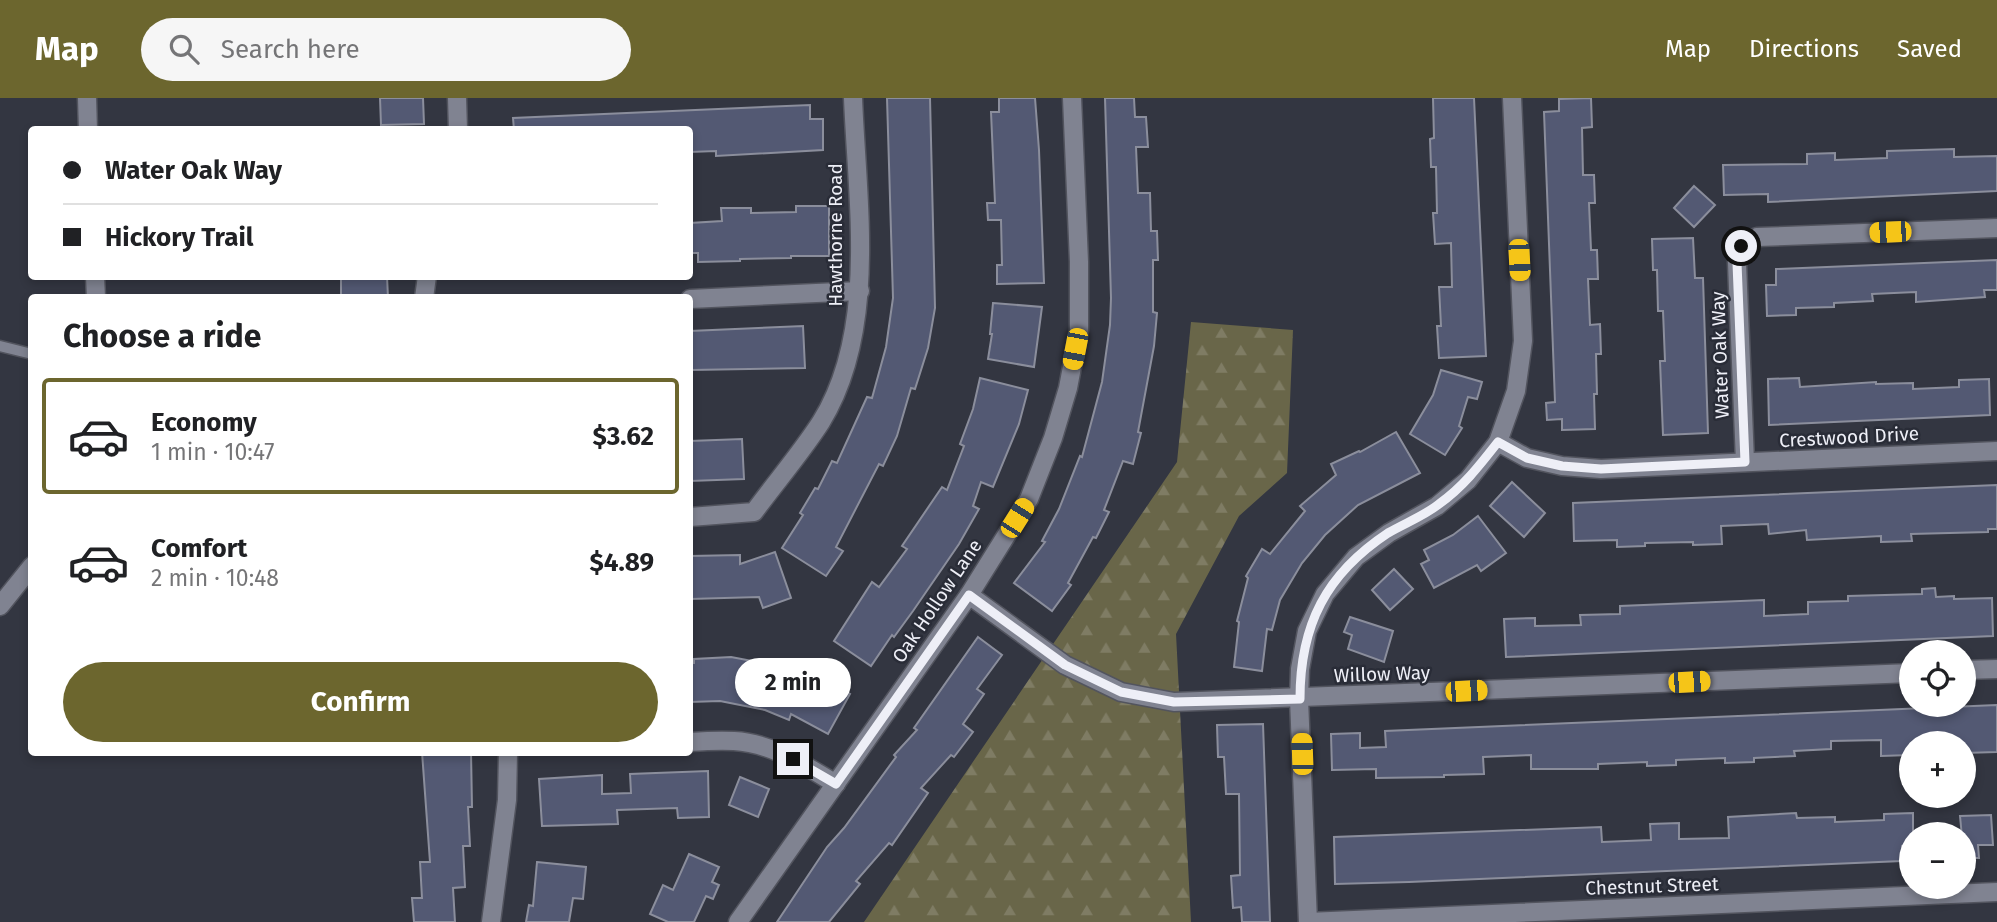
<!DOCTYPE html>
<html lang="en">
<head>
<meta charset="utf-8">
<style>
  :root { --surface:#fff; --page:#f6f6f6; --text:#202124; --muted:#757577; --line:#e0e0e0; --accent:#6c662e }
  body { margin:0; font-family:"Fira Sans",sans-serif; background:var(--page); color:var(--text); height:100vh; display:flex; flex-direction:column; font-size:26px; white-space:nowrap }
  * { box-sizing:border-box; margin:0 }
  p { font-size:23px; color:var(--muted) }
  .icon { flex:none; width:38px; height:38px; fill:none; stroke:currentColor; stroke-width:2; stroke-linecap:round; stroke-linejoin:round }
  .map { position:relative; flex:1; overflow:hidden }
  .sheet { position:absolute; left:28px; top:196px; width:665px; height:462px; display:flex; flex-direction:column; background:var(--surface); border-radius:7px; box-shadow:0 4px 10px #0003 }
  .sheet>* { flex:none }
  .banner { position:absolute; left:28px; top:28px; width:665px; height:154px; border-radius:7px; box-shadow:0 4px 10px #0003; display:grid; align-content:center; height:154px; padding:0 35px; background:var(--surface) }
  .fabs { position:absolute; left:1899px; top:542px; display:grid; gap:14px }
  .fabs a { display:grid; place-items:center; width:77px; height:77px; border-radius:50%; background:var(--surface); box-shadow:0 4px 10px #0003; font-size:35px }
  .end { position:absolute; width:32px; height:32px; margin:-16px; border:9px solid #eeeff7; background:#111; box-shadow:0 0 0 4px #111 }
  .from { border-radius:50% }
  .bubble { position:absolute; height:49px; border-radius:24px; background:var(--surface); box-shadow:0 4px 10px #0003; font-size:23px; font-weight:700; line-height:49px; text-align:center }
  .car { position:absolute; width:21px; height:42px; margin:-21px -10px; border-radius:9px; box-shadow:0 0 5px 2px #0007; background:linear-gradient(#f5c518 24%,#345 0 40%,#f5c518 0 76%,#345 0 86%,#f5c518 0) }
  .banner b { display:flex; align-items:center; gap:24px; height:66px; font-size:26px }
  .banner b+b { border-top:2px solid var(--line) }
  .banner i { width:18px; height:18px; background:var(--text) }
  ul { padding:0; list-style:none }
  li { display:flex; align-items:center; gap:21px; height:116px; margin:0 14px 10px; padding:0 21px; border:4px solid transparent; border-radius:7px }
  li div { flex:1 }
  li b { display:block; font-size:26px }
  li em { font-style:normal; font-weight:700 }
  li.active { border-color:var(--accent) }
  li>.icon { width:63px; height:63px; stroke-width:1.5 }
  h2 { padding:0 35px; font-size:32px; line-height:84px }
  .action { display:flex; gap:14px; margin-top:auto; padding:14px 35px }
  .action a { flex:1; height:80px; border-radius:42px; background:var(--accent); color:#fff; font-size:28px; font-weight:700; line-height:80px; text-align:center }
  header { display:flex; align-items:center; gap:42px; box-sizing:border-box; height:98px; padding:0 35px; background:var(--accent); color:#fff }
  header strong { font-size:33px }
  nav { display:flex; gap:38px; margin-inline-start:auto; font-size:24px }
  .search { width:490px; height:63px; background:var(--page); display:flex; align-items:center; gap:18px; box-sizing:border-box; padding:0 24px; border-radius:38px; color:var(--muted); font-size:26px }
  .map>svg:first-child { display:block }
</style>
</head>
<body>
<header>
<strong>Map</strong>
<div class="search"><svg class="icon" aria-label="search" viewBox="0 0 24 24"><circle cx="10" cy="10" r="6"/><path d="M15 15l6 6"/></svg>Search here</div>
<nav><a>Map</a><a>Directions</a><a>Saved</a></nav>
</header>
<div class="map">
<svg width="1997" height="824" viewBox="0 0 1997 824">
  <defs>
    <pattern id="forest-firs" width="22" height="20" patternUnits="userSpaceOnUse" patternTransform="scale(1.75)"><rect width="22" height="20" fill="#696649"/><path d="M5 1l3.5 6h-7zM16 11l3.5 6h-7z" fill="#7f7c64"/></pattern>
  </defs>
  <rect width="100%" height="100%" fill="#333641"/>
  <path fill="url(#forest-firs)" d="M1191,224l102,8 -6,143 -48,43 -63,118 15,288h-327l313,-460z"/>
  <g fill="#535973" stroke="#8b8e9c" stroke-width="2">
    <path d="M380,0h43l1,26 -43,1z"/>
    <path d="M887,0h43l5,210 -7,40 -13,41 -4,-1 -14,48 -14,30 -4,-2 -43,83 7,4 -17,25 -44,-28 21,-33 -3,-2 15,-25 3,1 14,-28 5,2 30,-66 5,1 14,-51 7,-49z"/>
    <path d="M999,0h36l4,52 5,133 -47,1v-19h5l-1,-45h-13l-1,-17h8l-4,-91h8z"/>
    <path d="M1105,0h29l1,19h11l2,30h-12l2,46h12l1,38h6l1,29h-5v52l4,1 -3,33 -16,86 3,1 -8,31 -10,-3 -19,49 5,2 -13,26 -3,-1 -25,46 3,2 -19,26 -38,-28 31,-41 -3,-1 17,-32 21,-53 2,1 20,-75 8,-57 1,-27z"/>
    <path d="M1433,0h41l12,258 -47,2 -2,-32h4l-2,-39h13l-1,-44 -16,1 -2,-31h4l-1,-46h-5l-1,-28 4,-1z"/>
    <path d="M1591,0l1,29 -10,1 1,47h11l1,28h-6l2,47h6l1,29h-10l2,46 10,-1 1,30h-5l1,40h-3l1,35 -33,1v-11l-15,1 -1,-17 9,-1 -11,-290 15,-1v-12z"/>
    <path d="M810,7v14h13v31l-107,6v-5l-26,1v-22h-176l-1,-12z"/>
    <path d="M1954,51v8l43,-1v35l-229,11v-8l-44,1 -1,-30 84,-1v-10l28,-1v7l52,-2v-7z"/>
    <path d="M1694,88l21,19 -21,22 -20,-19z"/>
    <path d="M796,108h33v50h-38v2l-51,1v2l-42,1v-9h-8v-30l32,-2 -1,-13h30v5l45,-1z"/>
    <path d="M1693,140l2,40h8l5,155 -45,2 -3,-74h5l-2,-50h-5l-1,-41h-4l-1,-31z"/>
    <path d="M1997,162v30h-13l1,7 -69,5v-10l-44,2 1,7 -39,2v4l-38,1v7l-29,1 -1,-31h10v-16z"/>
    <path d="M341,178h46l1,22h-47z"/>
    <path d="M993,205l49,4 -8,60 -46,-8 4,-25h-2z"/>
    <path d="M803,228l2,42 -114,2 -1,-39z"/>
    <path d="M1441,272l41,12 -5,17 -9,-2 -9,29 3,2 -17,27 -35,-21 23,-39z"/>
    <path d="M980,280l48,12 -9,34 -26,63 -12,-5 -8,24 6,3 -20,35 -46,67 -19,26 -2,-2 -21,31 -37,-25 38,-59 7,5 28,-38 -5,-3 40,-59 5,3 17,-44 -4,-2 13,-35z"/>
    <path d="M1799,280l1,9 76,-5v2l37,-1v6l46,-2v-7l30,-1 1,36 -221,10 -1,-46z"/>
    <path d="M1396,334l24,41 -62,32 -33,30 -23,28 -22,37 -8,30 -5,-1 -5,42 -28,-4 5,-45 -2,-1 11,-43 -2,-2 16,-27 8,5 35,-43 -5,-5 36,-31 -5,-11 28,-13 1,1z"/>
    <path d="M742,341l2,40 -54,2v-40z"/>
    <path d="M1512,384l33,31 -21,24 -34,-31z"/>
    <path d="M1997,387v44h-9v3l-77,2 1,7 -31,1v-6l-74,4 -1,-10 -37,4 -1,-10 -47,2 1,18 -29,1v-3l-48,1v3l-28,1v-7l-43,1 -1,-38z"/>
    <path d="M1478,418l28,37 -25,18 -4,-6 -43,23 -13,-24 8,-4 -5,-10 29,-15z"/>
    <path d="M775,454l16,46 -28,10 -4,-11 -69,2v-43l50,-1v9z"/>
    <path d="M1394,471l19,20 -23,21 -18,-20z"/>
    <path d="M1935,490l1,9 18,-1v3l38,-1 1,38 -487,21 -2,-38 31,-1v8l46,-1 -1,-10 40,-1v-8l144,-6v16l44,-2v-12l40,-1v-5l74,-2v-5z"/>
    <path d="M1350,519l43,14 -9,31 -36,-13 4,-14 -8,-3z"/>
    <path d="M978,539l24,18 -25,34 7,5 -21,30 10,8 -19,25 -3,-2 -30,33 7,5 -36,52 -3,-2 -33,38 4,3 -31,38h-52l50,-75 17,-19 52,-71 -2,-2 23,-25 -3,-2z"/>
    <path d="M731,559l32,6 -1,5 54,22 6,-11 28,15 -22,40 -37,-20 -2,6 -24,-10 -45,-9 -30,1v-39h4v-4z"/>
    <path d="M1997,607v47l-33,1v-9h-54v11l-29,1v-16l-50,1v8l-37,2 1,5 -41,2v4l-29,1v-5l-49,2v5l-29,1v-4l-49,2v5h-67v-14l-48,2 1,17 -40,1v2l-68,1v-9l-44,1 -1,-36 29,-1v15l26,-1 -1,-16z"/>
    <path d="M1263,626l7,198h-28l-1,-15 -8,1 -2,-32 9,-1 -1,-81h-13l-2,-37h-6l-1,-32z"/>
    <path d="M422,654h49l1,55h-4l2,39h-7l2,41 -12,1 2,34h-41l-2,-24h10l-2,-36h10z"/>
    <path d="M708,673l1,46 -31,1 -1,-10 -60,2 1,14 -76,2 -3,-47 63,-4v19l29,-1 -1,-19z"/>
    <path d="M740,679l29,12 -11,28 -29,-12z"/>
    <path d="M1796,715l1,5 38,-1v5l49,-2v-6l29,-1v22h-2v10l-9,1v15l-493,21 -74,2 -1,-47 267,-10 1,15 49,-2 -1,-16 29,-1v16l50,-1 -1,-21z"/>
    <path d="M1991,717l2,30h-15l1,13h-15l-4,-42z"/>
    <path d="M689,756l30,13 -7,15 7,3 -6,14 -7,-3 -12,26h-26l-18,-8 13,-29 10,5z"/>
    <path d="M537,764l49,5 -3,32 -10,-1 -4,24h-43l3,-17 4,1z"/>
  </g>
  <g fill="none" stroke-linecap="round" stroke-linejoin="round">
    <g stroke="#52545e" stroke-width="13">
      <path id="lane" d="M0,248l32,8"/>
    </g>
    <g stroke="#52545e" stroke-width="21">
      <g id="street">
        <path d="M87,0l1,32"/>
        <path d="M457,0l1,32"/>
        <path d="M95,178l1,22"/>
        <path d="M424,200l3,-22"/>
        <path d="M690,201l170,-8"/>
        <path d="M1498,344l29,16 35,8 39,3 396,-18"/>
        <path d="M1745,364l-8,-199 4,-17 16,-9 240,-9"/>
        <path d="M690,419l64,-5c22,-30 47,-59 67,-90 57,-92 36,-221 32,-324"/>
        <path d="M969,497l96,70 56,27 53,10 737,-29"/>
        <path d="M0,508l32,-40"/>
        <path d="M1964,572l33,-1"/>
        <path d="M690,644c14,-1 30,-2 44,-1 38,2 70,24 102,43"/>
        <path d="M491,824l16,-122 1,-48"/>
        <path d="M738,824l231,-327 60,-96 24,-61 15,-50 11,-58v-68l-7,-164"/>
        <path d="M1308,824l-9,-223 1,-30 7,-38 18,-37 31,-37 33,-24 48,-27 31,-26 30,-38 18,-51 7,-50 -11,-243"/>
        <path d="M1308,824l689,-30"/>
      </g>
    </g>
    <use href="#lane" stroke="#808391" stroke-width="10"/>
    <use href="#street" stroke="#808391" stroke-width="18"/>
  </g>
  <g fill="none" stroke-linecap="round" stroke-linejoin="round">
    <path stroke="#eeeff7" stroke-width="9" d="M793,661l43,25 133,-189 96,70 56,27 53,10 126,-3c0,-74 26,-125 88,-166 17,-10 36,-17 51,-29 24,-17 41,-39 59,-62l29,16 35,8 39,3 144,-7 -8,-199 4,-17"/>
  </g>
  <g text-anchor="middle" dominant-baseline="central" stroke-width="5" stroke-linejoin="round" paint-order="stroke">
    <g font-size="19" fill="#eeeff7" stroke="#292c37">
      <text transform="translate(835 137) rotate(-90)">Hawthorne Road</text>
      <text transform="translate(1720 257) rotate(-92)">Water Oak Way</text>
      <text transform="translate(1849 339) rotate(-3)">Crestwood Drive</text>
      <text transform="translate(937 503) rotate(-56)">Oak Hollow Lane</text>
      <text transform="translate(1382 576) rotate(-2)">Willow Way</text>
      <text transform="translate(1652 788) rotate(-2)">Chestnut Street</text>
    </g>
  </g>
</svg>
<div class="fabs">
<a><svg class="icon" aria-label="locate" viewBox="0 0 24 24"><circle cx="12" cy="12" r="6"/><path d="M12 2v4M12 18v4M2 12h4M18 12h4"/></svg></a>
<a>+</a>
<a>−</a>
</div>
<i class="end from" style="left:1741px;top:148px"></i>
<i class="end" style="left:793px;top:661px"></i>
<div class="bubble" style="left:735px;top:560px;width:116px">2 min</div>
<i class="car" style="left:1890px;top:134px;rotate:268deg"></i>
<i class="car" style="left:1519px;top:162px;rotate:177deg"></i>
<i class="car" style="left:1075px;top:251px;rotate:191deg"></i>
<i class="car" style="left:1017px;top:420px;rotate:32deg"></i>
<i class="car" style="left:1689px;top:584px;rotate:87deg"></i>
<i class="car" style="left:1466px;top:593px;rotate:87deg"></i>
<i class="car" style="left:1302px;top:656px;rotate:358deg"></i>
<div class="banner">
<b><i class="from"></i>Water Oak Way</b>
<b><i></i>Hickory Trail</b>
</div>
<section class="sheet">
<h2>Choose a ride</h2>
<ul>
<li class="active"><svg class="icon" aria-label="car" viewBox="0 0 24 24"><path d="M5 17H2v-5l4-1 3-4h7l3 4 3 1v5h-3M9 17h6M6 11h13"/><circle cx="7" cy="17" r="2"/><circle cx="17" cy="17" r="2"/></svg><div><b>Economy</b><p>1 min · 10:47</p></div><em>$3.62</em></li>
<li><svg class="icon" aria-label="car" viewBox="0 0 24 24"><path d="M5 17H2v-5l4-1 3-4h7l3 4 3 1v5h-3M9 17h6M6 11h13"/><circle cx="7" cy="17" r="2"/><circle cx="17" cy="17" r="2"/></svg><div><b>Comfort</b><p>2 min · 10:48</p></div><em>$4.89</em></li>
</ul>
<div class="action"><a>Confirm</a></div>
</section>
</div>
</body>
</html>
